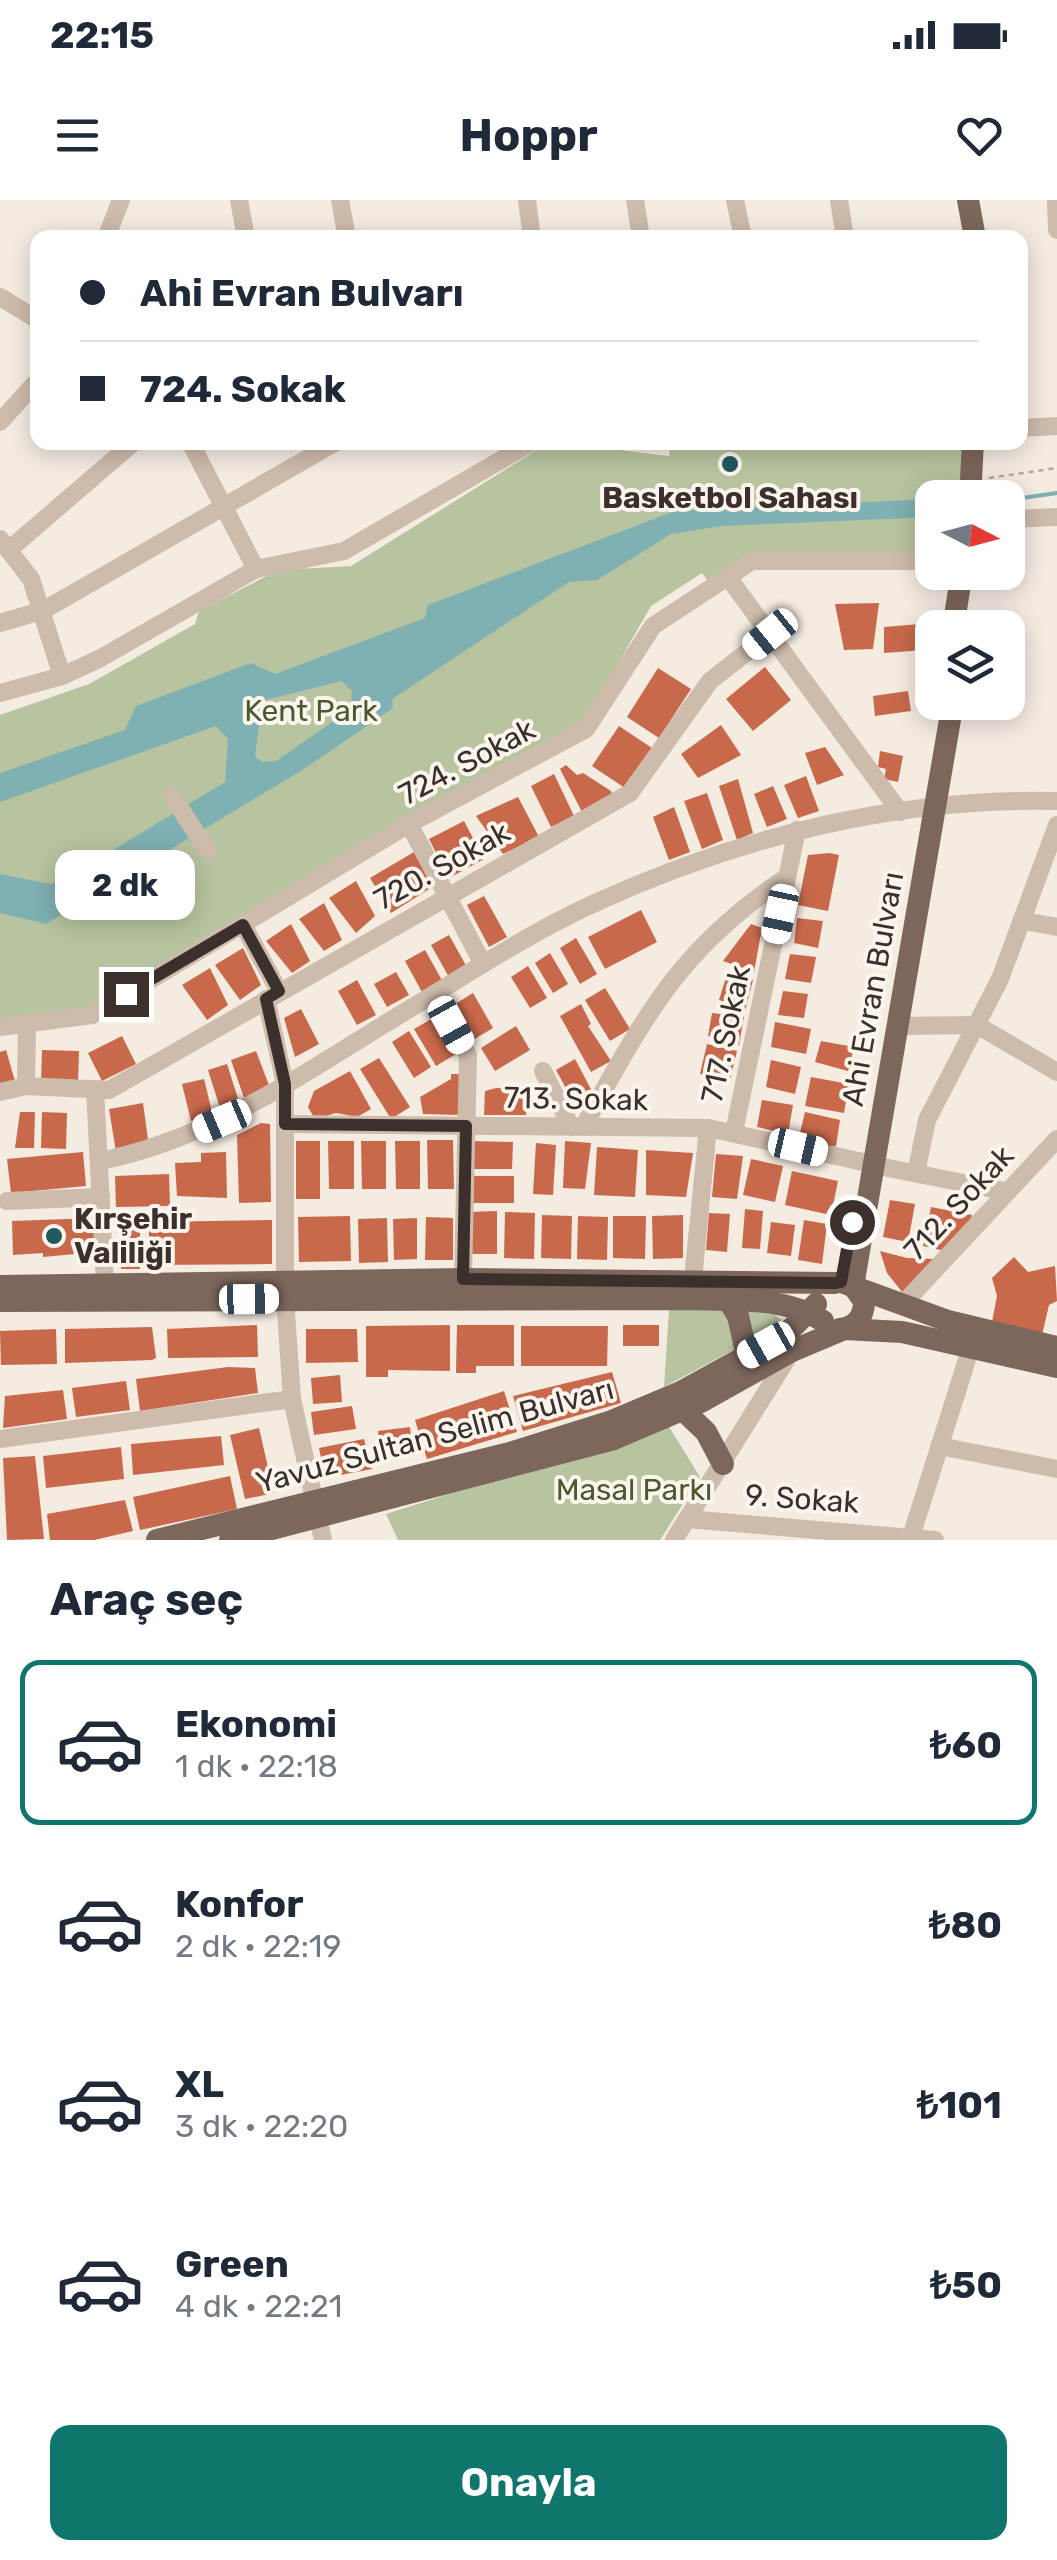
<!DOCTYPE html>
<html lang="tr">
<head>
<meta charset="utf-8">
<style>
  :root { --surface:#fff; --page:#f2f2f3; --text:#1f2937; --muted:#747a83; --line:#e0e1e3; --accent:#0f766e }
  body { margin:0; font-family:Rubik,sans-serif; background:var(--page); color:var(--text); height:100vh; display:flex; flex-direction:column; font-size:38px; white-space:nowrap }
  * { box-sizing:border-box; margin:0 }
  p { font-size:32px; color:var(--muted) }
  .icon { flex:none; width:55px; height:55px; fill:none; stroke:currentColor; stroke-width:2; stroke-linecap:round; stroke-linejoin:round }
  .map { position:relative; height:1340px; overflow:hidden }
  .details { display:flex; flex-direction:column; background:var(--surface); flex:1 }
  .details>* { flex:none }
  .top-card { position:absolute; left:30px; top:30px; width:998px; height:220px; border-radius:20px; box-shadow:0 5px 25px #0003; display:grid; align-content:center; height:220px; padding:0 50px; background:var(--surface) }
  .needle { width:65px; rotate:96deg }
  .fabs { position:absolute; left:915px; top:280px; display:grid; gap:20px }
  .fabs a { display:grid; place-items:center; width:110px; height:110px; border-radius:20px; background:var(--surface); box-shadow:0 5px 25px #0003; font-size:50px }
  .end { position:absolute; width:45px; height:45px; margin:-22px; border:12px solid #3b302b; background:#fff; box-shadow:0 0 0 5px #fff }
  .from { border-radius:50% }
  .bubble { position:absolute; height:70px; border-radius:20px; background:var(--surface); box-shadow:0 5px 25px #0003; font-size:32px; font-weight:700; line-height:70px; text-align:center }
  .car { position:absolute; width:30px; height:60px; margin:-30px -15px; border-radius:12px; box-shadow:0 0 8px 2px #0007; background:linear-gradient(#fff 24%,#345 0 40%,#fff 0 76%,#345 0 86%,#fff 0) }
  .top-card b { display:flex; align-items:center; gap:35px; height:95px; font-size:38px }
  .top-card b+b { border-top:2px solid var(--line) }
  .top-card i { width:25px; height:25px; background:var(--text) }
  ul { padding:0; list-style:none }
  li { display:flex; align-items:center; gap:30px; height:165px; margin:0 20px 15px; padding:0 30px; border:5px solid transparent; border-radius:20px }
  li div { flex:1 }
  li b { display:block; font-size:38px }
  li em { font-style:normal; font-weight:700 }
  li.selected { border-color:var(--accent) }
  li>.icon { width:90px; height:90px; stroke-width:1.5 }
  h2 { padding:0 50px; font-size:45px; line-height:120px }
  .action { display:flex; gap:20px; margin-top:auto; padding:20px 50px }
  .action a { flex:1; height:115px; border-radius:20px; background:var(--accent); color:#fff; font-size:40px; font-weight:700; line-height:115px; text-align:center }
  .status { display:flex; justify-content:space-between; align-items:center; height:70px; padding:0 50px; background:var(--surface); direction:ltr }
  .status svg { height:28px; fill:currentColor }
  header { display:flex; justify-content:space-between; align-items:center; height:130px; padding:0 50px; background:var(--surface); font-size:45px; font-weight:700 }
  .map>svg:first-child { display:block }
</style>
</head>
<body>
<div class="status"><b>22:15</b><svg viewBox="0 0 49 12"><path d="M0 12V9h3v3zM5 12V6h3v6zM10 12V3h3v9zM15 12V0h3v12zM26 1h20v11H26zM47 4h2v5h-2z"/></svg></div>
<header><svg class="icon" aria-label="menu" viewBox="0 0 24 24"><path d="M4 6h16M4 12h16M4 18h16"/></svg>Hoppr<svg class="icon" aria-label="heart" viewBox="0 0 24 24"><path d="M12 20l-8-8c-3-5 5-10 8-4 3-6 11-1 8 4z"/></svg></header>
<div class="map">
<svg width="1057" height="1340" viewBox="0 0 1057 1340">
  <rect width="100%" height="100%" fill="#f4ebe1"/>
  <g fill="#b8c4a0">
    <path d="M671,242l295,1 -4,54 -30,1v58l-182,1 -42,24 -6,-8 -51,33 -67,117 -493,289 -91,9v-306l89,-31 106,-60 4,-13 79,-41 73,-4 189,-118h62l67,8z"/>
    <path d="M727,1109l47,5 7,6 -3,6 -114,61 5,-77z"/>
    <path d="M668,1225l32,52 -40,63h-262l-12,-26z"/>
  </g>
  <path fill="#7fb0b2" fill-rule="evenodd" d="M932,299v18l-211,9 -50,8 -74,46 -28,2 -177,117 1,9 -86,59 -261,157 -46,-11v-39l50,10 12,-3 163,-99 3,-43 -12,-13 -216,76v-29l125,-43 11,-24 115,-43 24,11 150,-56 3,-13 247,-94zM342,481l10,10 -1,18 -75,52 -13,1 -8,-5 7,-56z"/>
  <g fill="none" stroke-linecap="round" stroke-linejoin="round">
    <path stroke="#7fb0b2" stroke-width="4" d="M1008,300l49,-7"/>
  </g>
  <g fill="#c8694b">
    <path d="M879,403l-6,46 -29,1 -9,-46z"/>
    <path d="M920,424l5,26 -41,3v-26z"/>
    <path d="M765,467l26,33 -38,31 -27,-32z"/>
    <path d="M658,468l33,21 -32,49 -32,-21z"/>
    <path d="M908,491l3,20 -36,5 -2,-20z"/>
    <path d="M721,525l20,30 -43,23 -17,-24z"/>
    <path d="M619,526l36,24 -27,40 -36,-24z"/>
    <path d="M825,547l19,28 -27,10 -12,-32z"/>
    <path d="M880,551l23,5 -5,26 -14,-3 2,-10 -8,-2z"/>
    <path d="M566,565l11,10 6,-2 28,18 2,5 -31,16 -22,-43z"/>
    <path d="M554,574l20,42 -23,11 -20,-41z"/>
    <path d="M806,576l13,35 -21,7 -14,-33z"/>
    <path d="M738,579l15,54 -16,7 -18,-54z"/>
    <path d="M773,586l14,33 -20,8 -13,-33z"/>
    <path d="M707,593l16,47 -21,9 -18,-48z"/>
    <path d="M518,597l21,40 -36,17 -27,-38z"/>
    <path d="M674,607l16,45 -21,8 -16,-43z"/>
    <path d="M464,621l20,38 -35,19 -20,-39z"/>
    <path d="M414,652l20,34 -43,27 -21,-35z"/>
    <path d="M830,653l9,2 -11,56 -30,-6 10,-50z"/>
    <path d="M356,681l19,35 -19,17 -27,-35z"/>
    <path d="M484,696l23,41 -18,10 -22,-42z"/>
    <path d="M324,703l18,37 -18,11 -25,-32z"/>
    <path d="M641,710l16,32 -52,27 -17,-32z"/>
    <path d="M797,718l26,3 -5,27 -24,-5z"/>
    <path d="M291,724l19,37 -18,12 -26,-32z"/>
    <path d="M751,724l11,4 -8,44 -31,-11z"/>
    <path d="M449,735l19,34 -18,10 -19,-34z"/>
    <path d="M576,738l21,36 -17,10 -20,-36z"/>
    <path d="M243,748l18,37 -21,15 -25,-35z"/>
    <path d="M425,750l18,32 -20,12 -18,-33z"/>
    <path d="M550,753l18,31 -15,9 -18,-30z"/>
    <path d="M790,754l26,3 -5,26 -26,-4z"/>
    <path d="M528,766l19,32 -17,10 -19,-31z"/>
    <path d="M210,768l18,37 -21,15 -25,-35z"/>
    <path d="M396,772l13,23 -22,12 -13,-23z"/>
    <path d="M727,774l26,6 -8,31 -26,-11z"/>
    <path d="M357,780l19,35 -19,10 -19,-34z"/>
    <path d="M605,788l25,41 -20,12 -25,-41z"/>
    <path d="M783,791l25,3 -4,24 -26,-3z"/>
    <path d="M473,793l20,35 -20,12 -21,-34z"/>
    <path d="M581,804l10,20 -3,2 23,35 -20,11 -31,-56z"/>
    <path d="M301,809l18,35 -24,13 -11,-39z"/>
    <path d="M712,813l32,4 -5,28 -31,-9z"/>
    <path d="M433,818l23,36 -20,12 -22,-37z"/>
    <path d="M775,822l36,7 -5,25 -35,-7z"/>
    <path d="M516,826l14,24 -35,21 -14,-23z"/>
    <path d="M409,831l22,36 -17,11 -22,-36z"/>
    <path d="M122,836l14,28 -34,17 -14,-28z"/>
    <path d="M821,841l33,6 -6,24 -33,-9z"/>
    <path d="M707,844l30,7 -7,29 -30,-6z"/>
    <path d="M6,850l9,31 -15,5v-34z"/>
    <path d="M42,850l37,1 -1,32 -37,-1z"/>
    <path d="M256,851l14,37 -26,10 -13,-38z"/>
    <path d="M379,858l31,49 -19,12 -31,-50z"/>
    <path d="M575,859l18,34 -19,10 -18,-33z"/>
    <path d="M771,860l30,7 -6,27 -29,-7z"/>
    <path d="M227,864l13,41 -19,6 -13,-41z"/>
    <path d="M350,871l21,38 -14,8 -21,-4 -21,6 -7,-12 6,-16z"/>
    <path d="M451,874h10l-1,41 -37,-1 -3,-17 31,-18z"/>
    <path d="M811,877l38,7 -5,29 -39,-7z"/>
    <path d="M204,879l9,37 -22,5 -9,-37z"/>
    <path d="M496,888l22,1v8l9,3 -1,15h-42l1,-24z"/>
    <path d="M762,900l31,5 -5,29 -31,-7z"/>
    <path d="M143,903l6,44 -33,5 -7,-43z"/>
    <path d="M20,912h15l-1,36h-19z"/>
    <path d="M42,912l25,1 -1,36 -25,-1z"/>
    <path d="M805,912l35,8 -4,26 -21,1 -17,-6z"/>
    <path d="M261,923l9,1 1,78 -32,1 -2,-68z"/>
    <path d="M427,940h26l1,49h-26z"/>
    <rect x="296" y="941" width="24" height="58"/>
    <path d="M328,941h26v48h-25z"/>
    <path d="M361,941h25v48h-24z"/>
    <path d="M395,941h25v48h-24z"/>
    <path d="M471,941l42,1 -1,27h-41z"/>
    <path d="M565,941l26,2 -6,46 -22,-1z"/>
    <path d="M536,943l20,2 -3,50 -20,-1z"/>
    <path d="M597,947l41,3 -3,47 -41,-2z"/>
    <path d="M646,950l47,3 -7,44 -40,-2z"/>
    <path d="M83,952l3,34 -75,7 -4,-34z"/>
    <path d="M226,952l1,46 -50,-2 -2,-33 26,-1v-9z"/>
    <path d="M716,954l27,2 -6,43 -25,-2z"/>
    <path d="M751,959l32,7 -8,36 -32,-7z"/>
    <path d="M792,971l46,10 -7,34 -46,-10z"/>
    <path d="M169,974l1,32 -54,1 -1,-31z"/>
    <path d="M472,976h42v27h-41z"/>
    <path d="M890,1000l25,4 -7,38 -25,-5z"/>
    <path d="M931,1007l41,8 -2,10 -25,26 -22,-5z"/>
    <path d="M745,1009l18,2 -3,38 -18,-1z"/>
    <path d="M497,1011v43h-26l-4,-42z"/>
    <path d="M505,1012l30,1 -1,46 -30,-1z"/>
    <path d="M709,1013l21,1 -3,38 -21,-2z"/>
    <path d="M542,1015l30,1 -1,43 -30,-1z"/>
    <path d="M683,1015v43l-30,1 -1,-43z"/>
    <path d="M350,1016l1,45 -52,1 -1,-45z"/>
    <path d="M578,1016l30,1 -1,43 -30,-1z"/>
    <path d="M613,1016h33l-1,43 -32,-1z"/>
    <path d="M426,1017l27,1v42h-28z"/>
    <path d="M95,1018l1,34 -53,5v-4l-30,2 -1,-34z"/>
    <path d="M387,1018l1,44 -29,1 -1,-44z"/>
    <path d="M417,1018v41l-23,1 -1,-41z"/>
    <path d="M272,1020v44l-123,1v-43z"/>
    <path d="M804,1020l23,4 -5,40 -24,-4z"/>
    <path d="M120,1022l20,2v45h-19z"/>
    <path d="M771,1022l24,3 -4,31 -24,-3z"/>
    <path d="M880,1051l27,7 28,1 -32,34 -16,-20z"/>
    <path d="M1014,1057l14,15 27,-6 2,35 -8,4 -7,30 -50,-13 5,-26 -5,-18z"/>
    <path d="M257,1125l1,32 -90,1 -1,-29z"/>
    <path d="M450,1125v46l-62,-1v7h-22v-51z"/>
    <path d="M457,1125h57v41h-38v7h-20z"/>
    <rect x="623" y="1125" width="36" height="21"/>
    <path d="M521,1126h87l-1,40h-86z"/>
    <path d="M152,1127l4,31 -4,2 -87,3v-34z"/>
    <path d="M56,1129l1,35 -56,1 -1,-34z"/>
    <path d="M306,1129h51l1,33 -52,1z"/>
    <path d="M228,1167l27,1 3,25 -118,18 -4,-32z"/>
    <path d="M612,1172l9,31 -98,28 -10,-35z"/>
    <path d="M340,1175l2,27 -29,2 -2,-26z"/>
    <path d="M126,1181l4,29 -54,7 -4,-29z"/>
    <path d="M63,1190l4,29 -64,9 2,-32z"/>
    <path d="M504,1191l13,41 -90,27 -12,-39z"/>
    <path d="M352,1206l4,23 -42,6 -3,-23z"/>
    <path d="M410,1227l3,29 -32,3 -3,-28z"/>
    <path d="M259,1228l15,65 -29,6 -15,-64z"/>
    <path d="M221,1236l3,29 -91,10 -2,-31z"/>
    <path d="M364,1239l8,30 -47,9 -6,-30z"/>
    <path d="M121,1247l3,32 -78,9 -3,-32z"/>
    <path d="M35,1256l9,83 -37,1 -4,-82z"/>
    <path d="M230,1276l7,33 -97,21 -7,-33z"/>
    <path d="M125,1300l8,31 -39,9h-44l-3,-26z"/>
  </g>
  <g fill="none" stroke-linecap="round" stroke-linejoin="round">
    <path stroke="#b9a596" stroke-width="2.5" stroke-dasharray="5 5" stroke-linecap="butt" d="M989,278l68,-10"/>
    <g stroke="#cdbbac" stroke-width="18">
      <path d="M239,0l7,38"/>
      <path d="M340,0l7,38"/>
      <path d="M527,0l5,38"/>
      <path d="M635,0l6,38"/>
      <path d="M735,0l8,38"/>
      <path d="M839,0l6,38"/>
      <path d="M1056,0l1,30"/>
      <path d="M106,38l15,-38"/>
      <path d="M0,97l38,23"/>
      <path d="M0,222l38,-42"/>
      <path d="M1020,228l37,-2"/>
      <path d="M190,242l66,127"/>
      <path d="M1008,319l49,-2"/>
      <path d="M0,339l31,40 31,97"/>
      <path d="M11,348l123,-106"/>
      <path d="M728,377l172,235"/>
      <path d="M0,423l44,-13 292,-168"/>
      <path d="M0,493l62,-17 37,-17 157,-90 88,-18 188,-109"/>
      <path d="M172,596l36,55"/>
      <path d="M409,624l74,140"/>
      <path d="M1023,721l34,6"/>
      <path d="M243,725l36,66"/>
      <path d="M434,794l34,61 -5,224"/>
      <path d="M266,799l19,85v199"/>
      <path d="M896,826l81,-1 80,47"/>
      <path d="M0,827l92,-12 317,-191 177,-95 67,-103 99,-65h180"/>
      <path d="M543,871l28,56"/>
      <path d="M26,886l1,-62"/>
      <path d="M95,889l10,195"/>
      <path d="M0,892l26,-6 83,4 521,-297 80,-112 60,-47"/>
      <path d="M285,924l423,4 155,34"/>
      <path d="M583,927c62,-110 95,-178 204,-250"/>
      <path d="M734,932l63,-302"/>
      <path d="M100,961c116,-23 211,-93 311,-153 60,-36 120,-76 184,-105 144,-66 303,-106 462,-102"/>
      <path d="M873,965l131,26"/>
      <path d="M916,973l11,-53 73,-141 57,-154"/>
      <path d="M7,1001l94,-4"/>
      <path d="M693,1079l15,-151"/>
      <path d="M285,1098l7,101 31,141"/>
      <path d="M902,1105l155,-166"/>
      <path d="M0,1239l292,-40"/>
      <path d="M939,1246l118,23"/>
      <path d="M687,1319l248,21"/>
      <path d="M674,1340l116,-186"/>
      <path d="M910,1340l61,-193"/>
    </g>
    <g stroke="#7d675c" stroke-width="22">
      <path d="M968,0l7,38"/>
      <path d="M970,298l3,-56"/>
      <path d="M953,428l9,-56"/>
      <path d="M841,1082l107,39 109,26"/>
      <path d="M0,1086l463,-7 372,4"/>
      <path d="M853,1086l100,-584"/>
      <path d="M728,1100l10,16 9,40"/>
      <path d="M0,1101l691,-2c45,2 93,-3 132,22"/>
      <path d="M840,1129c16,-2 24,-12 24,-28l-11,-15"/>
      <path d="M683,1210l23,22 17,32"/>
      <path d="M157,1340l353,-87 102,-32 69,-29 105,-58 30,-30"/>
      <path d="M230,1340l384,-101 87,-37 91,-51 52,-22 58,3 155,35"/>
    </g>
  </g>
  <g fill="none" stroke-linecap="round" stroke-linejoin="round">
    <path stroke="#3b302b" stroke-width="12" d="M126,794l117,-69 36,66 -13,8 19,85v40l181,2 -3,153 371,4 7,-1 11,-60"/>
  </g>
  <g fill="#1f5a5e" stroke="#fbf5ee" stroke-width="4">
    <circle cx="730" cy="264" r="10"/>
    <circle cx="54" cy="1036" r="10"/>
  </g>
  <g text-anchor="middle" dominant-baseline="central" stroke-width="8" stroke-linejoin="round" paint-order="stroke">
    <g font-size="30" font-weight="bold" fill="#3b302b" stroke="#fbf5ee">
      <text x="730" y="298">Basketbol Sahası</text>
      <text x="74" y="1019" text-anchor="start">Kırşehir<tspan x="74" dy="34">Valiliği</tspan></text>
    </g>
    <g font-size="30" fill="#4a5a2e" stroke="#fbf5ee">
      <text x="311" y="511">Kent Park</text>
      <text x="634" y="1290">Masal Parkı</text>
    </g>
    <g font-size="30" fill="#3b302b" stroke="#fbf5ee">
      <text transform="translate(467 562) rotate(-28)">724. Sokak</text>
      <text transform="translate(442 666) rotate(-29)">720. Sokak</text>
      <text transform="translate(873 789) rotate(-80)">Ahi Evran Bulvarı</text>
      <text transform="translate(726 834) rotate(-78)">717. Sokak</text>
      <text transform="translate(576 899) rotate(1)">713. Sokak</text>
      <text transform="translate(959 1003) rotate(-47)">712. Sokak</text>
      <text transform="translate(435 1236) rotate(-15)">Yavuz Sultan Selim Bulvarı</text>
      <text transform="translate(802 1299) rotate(4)">9. Sokak</text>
    </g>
  </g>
</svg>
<div class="fabs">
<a><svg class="needle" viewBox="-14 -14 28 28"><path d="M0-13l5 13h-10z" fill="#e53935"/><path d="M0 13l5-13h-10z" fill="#747a83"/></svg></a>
<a><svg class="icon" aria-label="layers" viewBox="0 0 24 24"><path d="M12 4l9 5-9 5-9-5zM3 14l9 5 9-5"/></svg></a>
</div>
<i class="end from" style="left:852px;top:1022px"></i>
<i class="end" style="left:126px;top:794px"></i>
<div class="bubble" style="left:55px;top:650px;width:140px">2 dk</div>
<i class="car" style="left:770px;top:434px;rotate:231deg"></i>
<i class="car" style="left:780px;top:714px;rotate:192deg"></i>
<i class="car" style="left:451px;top:825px;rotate:151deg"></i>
<i class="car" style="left:222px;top:921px;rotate:247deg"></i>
<i class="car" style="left:798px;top:947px;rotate:103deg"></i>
<i class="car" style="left:249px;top:1099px;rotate:89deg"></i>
<i class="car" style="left:766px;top:1145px;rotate:241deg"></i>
<div class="top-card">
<b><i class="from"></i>Ahi Evran Bulvarı</b>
<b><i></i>724. Sokak</b>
</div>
</div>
<section class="details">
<h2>Araç seç</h2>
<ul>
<li class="selected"><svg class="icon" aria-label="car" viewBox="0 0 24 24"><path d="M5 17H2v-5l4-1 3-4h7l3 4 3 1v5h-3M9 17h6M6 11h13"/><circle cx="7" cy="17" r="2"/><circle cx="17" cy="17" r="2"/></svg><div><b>Ekonomi</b><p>1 dk · 22:18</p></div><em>₺60</em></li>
<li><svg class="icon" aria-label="car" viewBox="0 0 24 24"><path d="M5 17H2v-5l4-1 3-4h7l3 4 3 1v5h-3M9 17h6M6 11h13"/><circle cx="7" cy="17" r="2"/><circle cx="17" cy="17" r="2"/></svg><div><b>Konfor</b><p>2 dk · 22:19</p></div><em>₺80</em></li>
<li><svg class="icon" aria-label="car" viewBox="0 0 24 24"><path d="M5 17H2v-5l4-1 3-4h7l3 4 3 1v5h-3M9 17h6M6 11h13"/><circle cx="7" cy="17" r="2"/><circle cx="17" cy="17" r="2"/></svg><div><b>XL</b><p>3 dk · 22:20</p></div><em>₺101</em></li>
<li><svg class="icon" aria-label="car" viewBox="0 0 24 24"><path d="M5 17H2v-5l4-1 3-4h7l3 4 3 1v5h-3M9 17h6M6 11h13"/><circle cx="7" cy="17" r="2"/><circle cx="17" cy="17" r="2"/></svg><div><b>Green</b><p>4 dk · 22:21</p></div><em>₺50</em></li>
</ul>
<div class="action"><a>Onayla</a></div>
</section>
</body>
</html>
